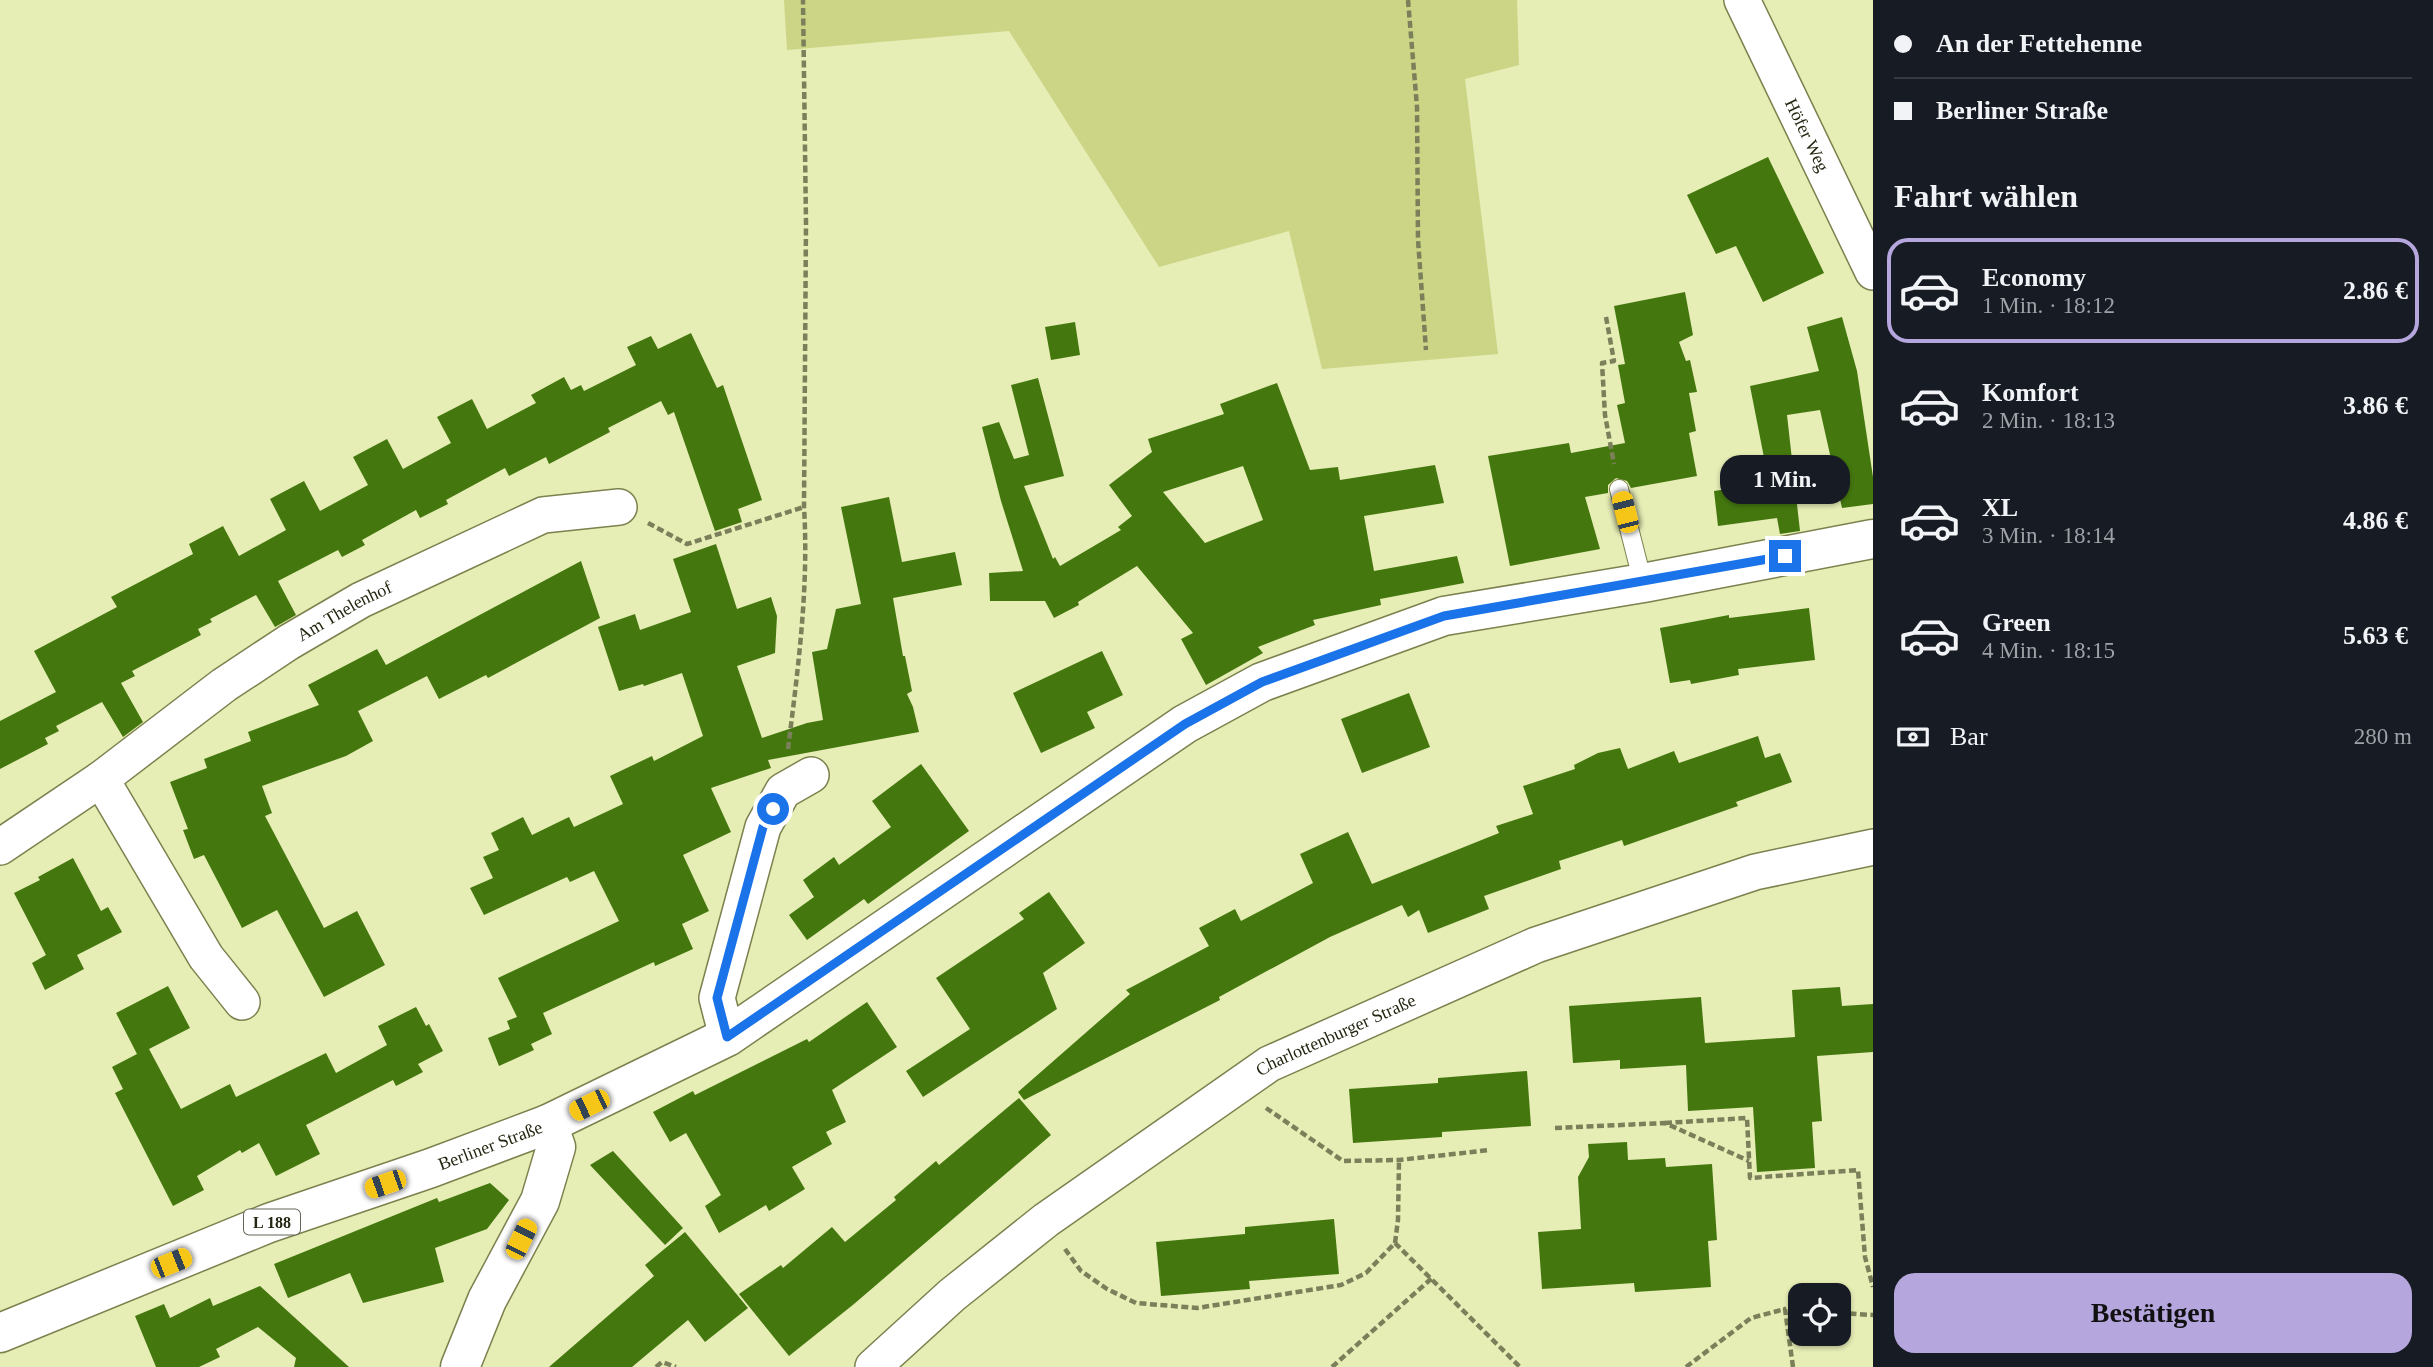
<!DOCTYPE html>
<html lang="de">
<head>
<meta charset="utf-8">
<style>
  :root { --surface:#171b24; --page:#242831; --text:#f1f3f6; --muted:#9ea1a6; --line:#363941; --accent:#b6a6de }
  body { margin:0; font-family:Georgia,serif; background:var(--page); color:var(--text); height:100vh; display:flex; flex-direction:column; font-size:26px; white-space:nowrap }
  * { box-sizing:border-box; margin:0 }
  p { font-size:23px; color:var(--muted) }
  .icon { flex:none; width:38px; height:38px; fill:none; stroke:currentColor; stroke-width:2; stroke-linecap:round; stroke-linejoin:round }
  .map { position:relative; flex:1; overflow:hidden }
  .panel { display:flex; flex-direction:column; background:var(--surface); width:560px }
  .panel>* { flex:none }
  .guide { display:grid; align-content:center; height:154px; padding:0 21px; background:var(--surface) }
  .fabs { position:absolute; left:1788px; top:1283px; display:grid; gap:14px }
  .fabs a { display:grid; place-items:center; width:63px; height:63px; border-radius:14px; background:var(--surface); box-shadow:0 2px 5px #0004; font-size:35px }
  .end { position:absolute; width:32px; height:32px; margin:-16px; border:9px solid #1a73e8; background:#fff; box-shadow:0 0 0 4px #fff }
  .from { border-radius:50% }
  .bubble { position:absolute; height:49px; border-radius:21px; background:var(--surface); box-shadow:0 2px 5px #0004; font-size:23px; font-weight:600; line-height:49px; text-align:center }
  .car { position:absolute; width:21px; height:42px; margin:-21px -10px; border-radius:9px; box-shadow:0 0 5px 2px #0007; background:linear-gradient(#f5c518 24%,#345 0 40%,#f5c518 0 76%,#345 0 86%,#f5c518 0) }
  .guide b { display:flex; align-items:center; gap:24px; height:66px; font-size:26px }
  .guide b+b { border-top:2px solid var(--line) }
  .guide i { width:18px; height:18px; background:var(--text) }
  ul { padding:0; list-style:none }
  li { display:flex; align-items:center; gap:21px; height:105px; margin:0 14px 10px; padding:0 7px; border:4px solid transparent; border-radius:21px }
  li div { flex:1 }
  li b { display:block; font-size:26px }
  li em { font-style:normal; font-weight:600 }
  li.on { border-color:var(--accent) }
  li>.icon { width:63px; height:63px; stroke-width:1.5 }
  h2 { padding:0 21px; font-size:32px; line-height:84px }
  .pay { display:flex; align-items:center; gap:18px; height:77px; padding:0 21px; font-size:26px }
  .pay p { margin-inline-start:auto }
  .button { display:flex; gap:14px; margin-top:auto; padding:14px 21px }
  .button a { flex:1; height:80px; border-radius:21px; background:var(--accent); color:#111; font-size:28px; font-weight:600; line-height:80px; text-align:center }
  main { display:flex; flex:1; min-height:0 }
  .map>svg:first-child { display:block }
</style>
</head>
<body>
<main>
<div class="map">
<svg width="1873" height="1367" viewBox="0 0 1873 1367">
  <rect width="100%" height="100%" fill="#e6edb5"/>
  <path fill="#ccd586" d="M784,0h733l2,65 -54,14 33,275 -176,15 -33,-138 -130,36 -150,-236 -222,19z"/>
  <g fill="#44780f" fill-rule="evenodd">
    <path d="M1768,157l56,116 -61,29 -27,-56 -20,8 -29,-59z"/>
    <path d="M1685,292l8,43 -14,7 7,19 4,-1 7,32 -8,1 7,38 -7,2 8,43 -66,12 -4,-7 -11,-3 -8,7v8l-23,4 15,52 -90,17 -22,-110 81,-13 2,10 54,-10 -8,-38 8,-2 -7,-38 7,-1 -11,-58z"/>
    <path d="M1842,317l15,54 16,106v27l-31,4 -22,-98 -33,5 13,116 -20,3 -3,-16 -59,8 -4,-35 55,-8 -19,-97 69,-15 -12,-44z"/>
    <path d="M1075,322l5,33 -29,5 -6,-33z"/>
    <path d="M691,333l26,55 6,-3 39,115 -24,9 4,13 -27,9 -41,-119 -6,3 -7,-14 -53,27 2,4 -61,32 -3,-7 -37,19 -4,-8 -59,32 2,4 -28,14 -4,-8 -54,30 3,5 -23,12 -4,-7 -60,31 18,34 -21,12 -19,-32 -46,24 2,3 -14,7 3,6 -69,36 3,5 -14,7 22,39 -20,15 -21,-35 -46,24 3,5 -14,7 3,6 -48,25v-48l56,-29 -22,-41 83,-44 -6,-10 82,-43 -4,-10 34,-18 16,30 47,-26 -16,-31 34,-18 16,30 48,-26 -15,-28 34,-18 16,30 48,-26 -14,-26 35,-18 15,30 49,-26 -5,-8 33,-18 7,13 10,-5 3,6 52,-26 -9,-18 24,-11 7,13z"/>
    <path d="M1038,378l26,98 -40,10 29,73 2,-2 5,9 61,-36 -3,-3 14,-11 -23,-31 43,-33 -4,-13 76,-25 -4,-10 57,-21 33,87 28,-3 2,13 95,-15 9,38 -80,13 10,55 83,-15 7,27 -84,16 1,6 -68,15 2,5 -57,22 5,6 -57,32 -25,-46 12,-6 -56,-67 -59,36 1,3 -25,13 -9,-17h-55l-1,-28 34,-2 -22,-70 -19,-74 17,-5 15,37 15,-4 -18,-70zM1243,466l20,54 -58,23 -42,-51z"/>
    <path d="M889,497l13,65 53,-10 7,33 -69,13 10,58h2l7,35 -5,3 6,13 6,25 -151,28 3,8 -60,20 20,44 -48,23 26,56 -27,13 11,25 -38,17 -1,-4 -111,51 9,21 -21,10 3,6 -35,16 -11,-28 22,-9 -3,-8 10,-4 -19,-39 121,-57 -25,-50 -24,11 -3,-5 -83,38 -14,-27 23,-10 -10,-21 16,-7 -8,-17 32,-16 9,18 37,-18 5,10 49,-23 -13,-28 42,-20 2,5 49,-25 -21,-63 -38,13 -1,-2 -24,7 -21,-64 37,-13 5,16 51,-18 -18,-53 43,-15 21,65 34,-12 6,19 -2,37 -38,13 25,72 45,-15 16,-3 -11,-68 15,-3 9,-40 25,-5 -20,-97z"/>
    <path d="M581,561l19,57 -112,60 -2,-3 -47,24 -12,-23 -69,35 15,30 -27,15 -84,30 10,27 -7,3 59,112 33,-17 28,54 -61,32 -47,-87 -35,18 -38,-73 -10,4 -11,-29 5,-1 -18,-47 37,-14 -3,-9 47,-18 -3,-9 71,-27 -11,-20 69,-36 9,16z"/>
    <path d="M1809,608l6,52 -77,9 1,6 -48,9 -1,-4 -20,3 -10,-55 69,-13v3z"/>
    <path d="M1102,651l21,44 -36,17 8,16 -54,25 -28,-60z"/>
    <path d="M1409,693l21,54 -68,26 -21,-54z"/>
    <path d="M1758,736l7,22 15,-5 12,29 -56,20 2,4 -114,40 -2,-6 -63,21 2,8 -77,27 5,13 -61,24 -9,-23 -11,7 -6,-12 -72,32 -111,60 1,3 -196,100 -6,-8 112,-98 -4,-4 83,-44 -10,-18 36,-19 6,12 72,-38 -13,-29 48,-22 24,52 127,-51 -3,-7 37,-12 -10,-28 52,-17 -1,-4 24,-12 22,-5 8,21 46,-18 5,12z"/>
    <path d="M921,764l48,67 -101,73 -4,-5 -57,41 -18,-25 25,-18 -11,-17 31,-23 5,8 52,-38 -19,-26z"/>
    <path d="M73,858l28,53 7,-4 14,25 -45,23 7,14 -39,21 -13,-27 14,-8 -32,-62 26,-13 -2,-3z"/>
    <path d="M1049,892l36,51 -42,30 14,36 -134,88 -17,-26 64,-42 -34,-51 88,-59 -5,-6z"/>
    <path d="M168,986l22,42 -41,21 32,60 49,-25 6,13 90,-44 10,20 51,-28 -9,-19 38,-19 10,19 3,-2 14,27 -25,13 5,8 -27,14 -3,-6 -87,45 14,29 -44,22 -17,-33 -17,10 -2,-3 -43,26 7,14 -31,16 -58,-113 8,-4 -11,-22 25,-13 -21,-41z"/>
    <path d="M1840,987l2,19 31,-2v48l-56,4 5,65 -10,1 3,46 -58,4 -4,-65 -65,4 -2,-46 -66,4v-9l-47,3 -4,-57 132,-9 4,46 90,-6 -3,-47z"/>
    <path d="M867,1002l30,45 -65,43 14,32 -20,10 6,12 -40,23 13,22 -36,22 -3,-6 -47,28 -14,-27 16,-11 -35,-62 -16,9 -17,-30 40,-21 2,4 112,-56 2,3z"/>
    <path d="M1527,1071l4,55 -89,6v5l-89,6 -4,-54 89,-6v-5z"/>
    <path d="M1019,1098l32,37 -197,169 -65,52 -50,-62 42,-29 2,3 49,-41 13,15 51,-42 -2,-3 42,-36 3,4z"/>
    <path d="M1627,1142l1,18 37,-2 1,9 46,-3 5,76 -9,1 3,46 -76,5 -1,-9 -92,6 -4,-57 43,-3 -3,-52 11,-20 -1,-13z"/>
    <path d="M613,1151l70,77 -18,17 -75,-80z"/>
    <path d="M490,1183l19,17 -22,29 -52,19 9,34 -81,21 -13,-30 -62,25 -14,-34 163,-66 2,4z"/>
    <path d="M1334,1219l5,55 -90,7 1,8 -89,7 -5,-54 89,-8v-7z"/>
    <path d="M685,1232l63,76 -43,34 -17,-22 -56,47h-83l105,-91 -9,-11z"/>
    <path d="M260,1286l89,81h-55l2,-9 -38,-31 -42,22 4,8 -21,10h-43l-21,-51 29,-12 6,14 40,-20 3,8z"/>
  </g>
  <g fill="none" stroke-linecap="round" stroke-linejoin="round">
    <g stroke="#7c814e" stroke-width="20">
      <path id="lane" d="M1619,489l24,94"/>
    </g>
    <g stroke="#7c814e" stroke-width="38">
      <g id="street">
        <path id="s1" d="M1742,0l131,272"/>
        <path d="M101,779l105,178 36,45"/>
        <path id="s2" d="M0,847l101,-68 123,-94 65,-43 72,-42 182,-85 76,-8"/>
        <path d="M727,1037l-10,-39 46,-171 20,-36 28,-16"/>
        <path id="s3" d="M873,1367l79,-72 94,-75 223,-156 267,-119 219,-73 118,-25"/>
      </g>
    </g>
    <g stroke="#7c814e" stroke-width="41">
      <path id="secondary" d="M460,1367l27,-67 53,-99 16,-54 -8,-23"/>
    </g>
    <g stroke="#7c814e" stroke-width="41">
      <g id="primary">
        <path id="s4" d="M0,1333l269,-110 162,-55 117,-44 179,-87 458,-313 77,-42 182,-66 199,-33 230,-44"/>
      </g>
    </g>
    <g stroke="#7b805a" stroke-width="4.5" stroke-dasharray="7 3.5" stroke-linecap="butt">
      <path d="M1408,0l9,107 1,133 8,110"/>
      <path d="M1606,317l8,44 -12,2 3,52 9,49"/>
      <path d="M648,523l39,21 117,-37"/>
      <path d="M788,749c10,-80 21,-162 16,-242l2,-284 -3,-223"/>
      <path d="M1266,1108l77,53 56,-1 91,-10"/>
      <path d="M1665,1123l82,-5 3,60 108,-8 7,87 8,30"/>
      <path d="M1555,1128l110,-5 84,38"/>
      <path d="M1395,1243l125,124"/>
      <path d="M1065,1249l16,22 26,18 29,14 61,5 144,-23 25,-12 29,-30 3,-23 1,-60"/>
      <path d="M1839,1313l34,2"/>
      <path d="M656,1367l6,-5 14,5"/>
      <path d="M1332,1367l100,-89"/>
      <path d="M1686,1367l65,-49 34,-9"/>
      <path d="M1793,1367l-8,-58 16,1"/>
    </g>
    <use href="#lane" stroke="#fff" stroke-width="18"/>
    <use href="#street" stroke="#fff" stroke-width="35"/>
    <use href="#secondary" stroke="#fff" stroke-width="38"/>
    <use href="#primary" stroke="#fff" stroke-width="38"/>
  </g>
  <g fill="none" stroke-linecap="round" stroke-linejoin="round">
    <path stroke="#1a73e8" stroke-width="9" d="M773,809l-10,18 -46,171 10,39 458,-313 77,-42 182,-66 341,-60"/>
  </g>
  <g text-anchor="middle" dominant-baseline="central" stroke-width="7" stroke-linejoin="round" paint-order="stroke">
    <rect fill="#fff" stroke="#656758" stroke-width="2" x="244" y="1209.5" width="56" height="25" rx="5"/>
    <g font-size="16" font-weight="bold" fill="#232610">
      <text x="272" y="1222">L 188</text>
    </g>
    <g font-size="18" fill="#232610" stroke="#fff">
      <text stroke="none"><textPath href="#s1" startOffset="150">Höfer Weg</textPath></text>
      <text stroke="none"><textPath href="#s2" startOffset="418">Am Thelenhof</textPath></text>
      <text stroke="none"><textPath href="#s3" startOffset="572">Charlottenburger Straße</textPath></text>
      <text stroke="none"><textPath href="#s4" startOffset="525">Berliner Straße</textPath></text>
    </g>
  </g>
</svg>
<div class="fabs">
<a><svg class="icon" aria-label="locate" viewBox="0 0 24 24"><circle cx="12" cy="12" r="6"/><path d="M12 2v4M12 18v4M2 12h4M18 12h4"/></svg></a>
</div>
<i class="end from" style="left:773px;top:809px"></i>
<i class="end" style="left:1785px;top:556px"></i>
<div class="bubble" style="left:1720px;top:455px;width:130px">1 Min.</div>
<i class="car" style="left:1625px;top:512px;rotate:346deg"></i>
<i class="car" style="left:589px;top:1105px;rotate:244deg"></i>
<i class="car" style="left:385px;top:1184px;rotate:251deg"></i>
<i class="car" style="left:521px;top:1239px;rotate:26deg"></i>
<i class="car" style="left:171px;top:1263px;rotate:68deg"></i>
</div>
<section class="panel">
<div class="guide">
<b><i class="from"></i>An der Fettehenne</b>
<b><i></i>Berliner Straße</b>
</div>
<h2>Fahrt wählen</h2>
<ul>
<li class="on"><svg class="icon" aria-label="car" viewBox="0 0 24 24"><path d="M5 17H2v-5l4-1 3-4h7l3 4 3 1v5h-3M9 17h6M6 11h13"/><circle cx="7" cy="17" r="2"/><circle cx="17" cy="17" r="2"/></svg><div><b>Economy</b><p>1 Min. · 18:12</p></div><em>2.86 €</em></li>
<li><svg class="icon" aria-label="car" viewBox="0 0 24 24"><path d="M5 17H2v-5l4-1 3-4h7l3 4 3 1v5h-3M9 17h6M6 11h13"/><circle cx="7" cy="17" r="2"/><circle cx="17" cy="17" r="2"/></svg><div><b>Komfort</b><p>2 Min. · 18:13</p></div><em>3.86 €</em></li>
<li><svg class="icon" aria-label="car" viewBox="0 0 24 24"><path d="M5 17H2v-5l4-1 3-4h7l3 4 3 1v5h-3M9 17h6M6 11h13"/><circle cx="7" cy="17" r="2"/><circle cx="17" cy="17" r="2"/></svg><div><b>XL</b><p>3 Min. · 18:14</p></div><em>4.86 €</em></li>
<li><svg class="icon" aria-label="car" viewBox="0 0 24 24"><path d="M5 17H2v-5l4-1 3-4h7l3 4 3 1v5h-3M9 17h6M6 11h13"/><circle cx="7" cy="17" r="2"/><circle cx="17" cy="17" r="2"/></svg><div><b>Green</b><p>4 Min. · 18:15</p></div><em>5.63 €</em></li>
</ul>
<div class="pay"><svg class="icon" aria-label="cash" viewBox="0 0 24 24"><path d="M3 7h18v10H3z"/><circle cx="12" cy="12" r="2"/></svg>Bar<p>280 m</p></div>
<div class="button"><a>Bestätigen</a></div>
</section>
</main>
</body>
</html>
